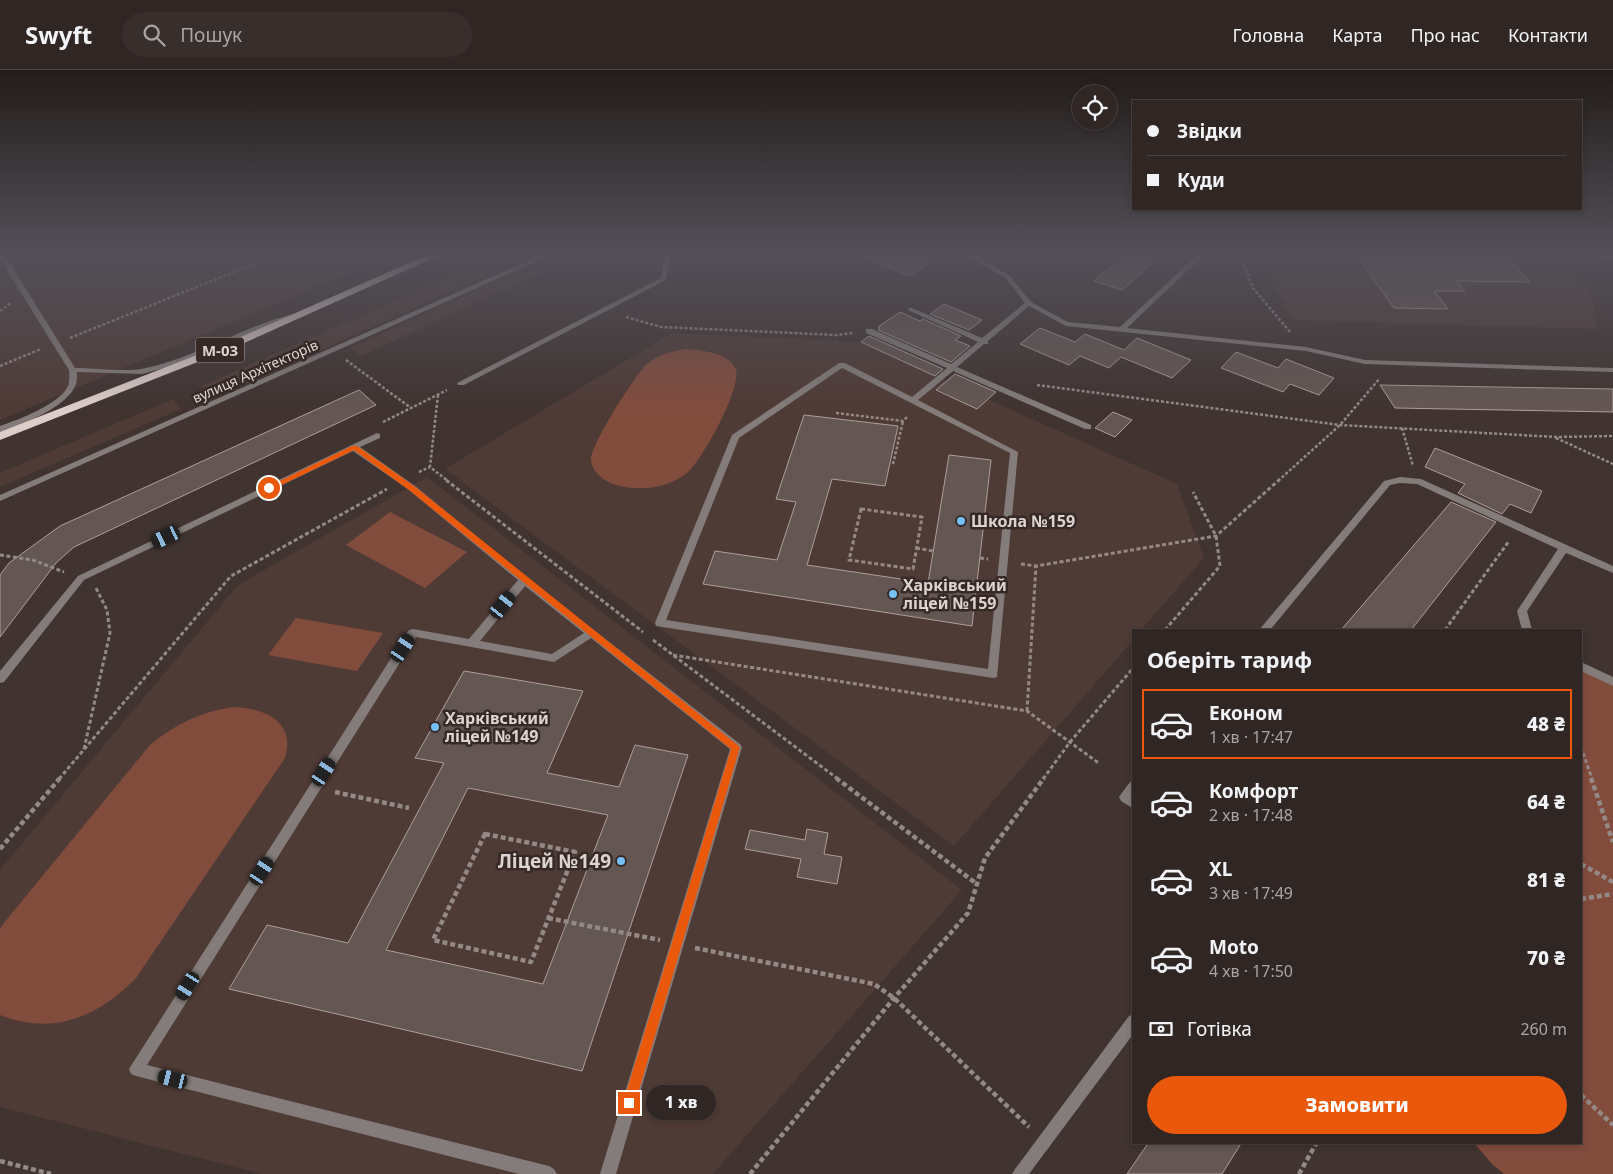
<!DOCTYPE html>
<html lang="uk">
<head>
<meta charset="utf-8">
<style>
  :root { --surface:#302624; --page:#382e2c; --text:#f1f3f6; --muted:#a8a5a6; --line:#4b4341; --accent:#ea580c }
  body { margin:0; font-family:"Noto Sans",sans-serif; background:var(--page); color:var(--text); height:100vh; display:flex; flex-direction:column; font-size:19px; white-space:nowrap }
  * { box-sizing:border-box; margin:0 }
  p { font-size:16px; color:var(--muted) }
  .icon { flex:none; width:28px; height:28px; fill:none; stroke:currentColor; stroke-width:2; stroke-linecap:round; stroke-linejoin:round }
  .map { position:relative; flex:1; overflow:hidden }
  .side { position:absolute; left:1132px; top:559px; width:450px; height:515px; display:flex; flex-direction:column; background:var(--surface); border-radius:0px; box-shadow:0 2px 8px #0003,0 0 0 1px var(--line) }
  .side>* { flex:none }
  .top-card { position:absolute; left:1132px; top:30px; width:450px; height:110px; border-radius:0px; box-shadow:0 2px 8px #0003,0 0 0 1px var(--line); display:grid; align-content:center; height:110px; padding:0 15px; background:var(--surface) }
  .buttons { position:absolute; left:1072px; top:15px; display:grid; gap:10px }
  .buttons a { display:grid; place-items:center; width:45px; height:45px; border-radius:50%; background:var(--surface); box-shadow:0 2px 8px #0003,0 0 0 1px var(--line); font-size:25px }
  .end { position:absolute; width:22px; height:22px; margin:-11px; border:6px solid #ea580c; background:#fff; box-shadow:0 0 0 2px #fff }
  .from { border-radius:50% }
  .bubble { position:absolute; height:35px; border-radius:18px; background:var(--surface); box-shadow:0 2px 8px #0003,0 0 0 1px var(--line); font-size:16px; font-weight:800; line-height:35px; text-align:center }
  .car { position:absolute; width:15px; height:30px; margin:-15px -8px; border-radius:6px; box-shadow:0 0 4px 1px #0007; background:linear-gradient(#222 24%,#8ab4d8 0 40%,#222 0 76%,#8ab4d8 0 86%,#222 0) }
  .top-card b { display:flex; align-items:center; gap:18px; height:48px; font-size:19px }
  .top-card b+b { border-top:1px solid var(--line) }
  .top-card i { width:12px; height:12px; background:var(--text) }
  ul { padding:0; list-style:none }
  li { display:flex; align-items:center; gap:15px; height:70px; margin:0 10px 8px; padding:0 5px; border:2px solid transparent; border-radius:0px }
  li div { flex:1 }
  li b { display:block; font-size:19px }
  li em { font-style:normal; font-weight:800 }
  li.active { border-color:var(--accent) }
  li>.icon { width:45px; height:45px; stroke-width:1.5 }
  h2 { padding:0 15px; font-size:22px; line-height:60px }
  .pay { display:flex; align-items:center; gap:12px; height:55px; padding:0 15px; font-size:19px }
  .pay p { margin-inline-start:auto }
  .button { display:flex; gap:10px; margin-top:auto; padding:10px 15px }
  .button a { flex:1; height:58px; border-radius:30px; background:var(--accent); color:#fff; font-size:20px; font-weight:800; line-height:58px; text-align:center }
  header { display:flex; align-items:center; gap:30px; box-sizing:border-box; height:70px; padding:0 25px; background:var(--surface); border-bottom:1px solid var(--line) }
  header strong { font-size:24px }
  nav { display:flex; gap:28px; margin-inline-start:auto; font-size:18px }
  .search { width:350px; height:45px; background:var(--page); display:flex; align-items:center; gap:12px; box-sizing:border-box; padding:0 18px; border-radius:28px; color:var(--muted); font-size:19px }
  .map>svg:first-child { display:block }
</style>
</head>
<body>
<header>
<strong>Swyft</strong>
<div class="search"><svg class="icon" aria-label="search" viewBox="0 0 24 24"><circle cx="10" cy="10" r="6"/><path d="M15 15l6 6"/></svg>Пошук</div>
<nav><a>Головна</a><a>Карта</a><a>Про нас</a><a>Контакти</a></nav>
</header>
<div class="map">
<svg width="1613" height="1104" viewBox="0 0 1613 1104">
  <rect width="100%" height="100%" fill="#403330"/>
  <g fill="#4f3b36">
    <path d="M0,185h392l-392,165z"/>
    <path d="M500,185h32l-318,143 -13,-12z"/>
    <path d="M554,185h26l-219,101 -11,-8z"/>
    <path d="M1258,185h301l6,4 27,35 5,35 -304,-9z"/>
    <path d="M672,263l188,9 317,142 27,74 -63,72h-7v9l-180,207 -509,-377z"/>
    <path d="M173,329l8,10 -181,78v-14z"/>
    <path d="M427,407l535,413 -249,284h-451l-262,-67v-237l238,-285z"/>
  </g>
  <g fill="#824c3d">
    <path d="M687,279c16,2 39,3 48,18 10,16 -34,96 -49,107 -21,15 -49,18 -73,10 -10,-4 -21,-12 -22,-24 -1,-14 45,-87 57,-97 12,-9 25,-12 39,-14z"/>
    <path d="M390,442l77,40 -42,36 -79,-43z"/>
    <path d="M296,548l87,15 -26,38 -89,-16z"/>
    <path d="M1581,596l32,16v492h-109l-12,-10 -18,-21 107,-1z"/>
    <path d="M233,637c31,1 63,14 52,51l-149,220c-38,39 -83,58 -136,37v-86l3,-5 147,-179c25,-21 51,-33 83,-38z"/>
  </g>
  <g fill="#645652" stroke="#ae9e99" fill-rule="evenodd">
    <path d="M860,185h81l-32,21z"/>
    <path d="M1124,185h38l-40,35 -28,-9z"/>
    <path d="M1356,185l152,4 22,23 -74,-1 9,10h-31l14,18 -54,-1z"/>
    <path d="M944,234l38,16 -13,10 -39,-16z"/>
    <path d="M900,242l20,9 3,-2 38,17 -6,4 15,6 -19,16 -73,-32 2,-2 -2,-1z"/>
    <path d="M1040,258l35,14 10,-8 39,16 13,-12 54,22 -19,18 -51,-21 -12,11 -29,-12 -11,9 -49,-21z"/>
    <path d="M869,266l74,33 -8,7 -74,-34z"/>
    <path d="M1236,282l42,16 8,-9 48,19 -15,17 -29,-11 -7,8 -62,-24z"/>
    <path d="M955,304l41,18 -19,17 -41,-19z"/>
    <path d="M1380,315l233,4v23l-218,-4z"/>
    <path d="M359,320l17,15 -302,142 -18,16 -56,74v-62l9,-12 51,-37z"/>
    <path d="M1113,342l19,8 -17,17 -20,-9z"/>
    <path d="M804,345l94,11 -13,60 -53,-7 -25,86 121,18 21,-128 42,5 -19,166 -269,-42 12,-33 62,9 19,-58 -20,-3z"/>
    <path d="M1435,378l107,43 -11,22 -21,-9 -8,10 -44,-21 7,-9 -40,-17z"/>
    <path d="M1451,432l45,20 -85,108h-70z"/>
    <path d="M464,601l119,20 -36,82 72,14 16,-42 53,10 -106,316 -353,-82 38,-64 81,18 96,-180 -29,-5zM468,718l140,27 -65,169 -157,-34z"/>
    <path d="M807,759l21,4 -4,21 18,3 -5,27 -40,-7 4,-18 -56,-10 5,-19 55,10z"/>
    <path d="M1149,1072h93l-20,32h-95z"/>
  </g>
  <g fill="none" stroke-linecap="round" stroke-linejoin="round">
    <g stroke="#948986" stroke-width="2.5" stroke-dasharray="3 2" stroke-linecap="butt">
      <path d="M1240,185l13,33 37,44"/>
      <path d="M1601,185l12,4"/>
      <path d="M0,241l12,-9"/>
      <path d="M626,247l35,10 176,8 16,-2"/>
      <path d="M70,268l206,-83"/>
      <path d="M346,290l65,48"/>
      <path d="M0,296l41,-17"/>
      <path d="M1037,315l303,40 216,12 57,-1"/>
      <path d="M438,325l-8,72 18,14"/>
      <path d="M836,343l67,8 5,-5"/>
      <path d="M383,352l64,-32"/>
      <path d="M1402,358l11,38"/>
      <path d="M1556,368l57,26"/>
      <path d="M893,394l10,-43"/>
      <path d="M419,402l11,-5"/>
      <path d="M1278,411l62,-56 40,-47"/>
    </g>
    <g stroke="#948986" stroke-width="3" stroke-dasharray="4 2.5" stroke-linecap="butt">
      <path d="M446,410l197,152"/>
      <path d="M861,439l61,8 -9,52 -64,-9z"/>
      <path d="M916,478l17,3"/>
      <path d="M0,485l33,5 31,12"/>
      <path d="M980,488l8,1"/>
      <path d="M1021,494l15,2 180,-30 63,-56"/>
      <path d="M1165,560l55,-64 -4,-30 -23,-44"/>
      <path d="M1445,560l64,-89"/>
      <path d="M653,570l185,139"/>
      <path d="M673,585l354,56 73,53"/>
      <path d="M1027,641l9,-145"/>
      <path d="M1581,677l11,32"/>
      <path d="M84,679l26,-116 -3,-23 -11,-22"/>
      <path d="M59,709l172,-203 156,-87"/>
      <path d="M1043,709l27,-37 64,-75"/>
    </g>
    <g stroke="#948986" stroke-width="4.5" stroke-dasharray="5 3" stroke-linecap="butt">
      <path d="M836,708l141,106"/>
      <path d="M1591,708l22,64"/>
      <path d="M335,722l74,16"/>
      <path d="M485,764l90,18 -44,110 -98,-22z"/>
      <path d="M0,779l60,-71"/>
      <path d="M1581,794l32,18"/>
      <path d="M1581,829l32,-5"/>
      <path d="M548,848l112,22"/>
      <path d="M695,878l179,36 20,14 135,129"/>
      <path d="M1581,1025l32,30"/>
      <path d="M0,1091l51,13"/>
      <path d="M750,1104l144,-176 74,-85 17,-55 59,-80"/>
      <path d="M1299,1104l18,-32"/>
    </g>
    <g fill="#837c7a" fill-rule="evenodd">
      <path d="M0,185h5l70,113c18,0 50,4 66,1 53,-10 100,-42 152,-55l4,2 -21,7 -104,43 -30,8 -65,-2c0,4 0,9 -1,12 -7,22 -55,42 -76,48v-6c18,-6 60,-22 68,-40 2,-5 1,-11 1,-16l-69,-111z"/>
      <path d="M665,185h6l-5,25 -202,105h-6l-1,-2 204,-105z"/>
      <path d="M965,185h9l36,21 21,26 37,20 52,5 77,-72h7l-77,73 179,19 59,13 248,8v4l-248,-8 -59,-13 -240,-25 -37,-20 -41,35v3h-4l-27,23 134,58v4h-6l-132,-58 -35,29 100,52 -21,225 -4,1 -337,-52 -1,-3 77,-188 107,-72h6l67,34 35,-29 -81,-35v-4h6l79,35 27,-22 -70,-32v-2h4l70,30 43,-35 -19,-25zM842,298l168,85 -22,216 -322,-49 73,-182z"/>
      <path d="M377,363l3,1v4l-20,9 55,39 112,92 213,166 2,3 -126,427h-16l130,-425 -139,-111 -37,24 -138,-25 -269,428 402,101 5,3 3,5h-38l-383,-98 -5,-2 -2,-5 280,-439 4,-1 56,10 49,-59 -109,-90 -56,-39 -269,129 -80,102 -4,1v-12l78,-95zM525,516l59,47 -32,21 -72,-13z"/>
      <path d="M1400,407l21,2 192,87v7l-47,-20 -39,58 5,19h-10l-5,-19 41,-62 -141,-65 -17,-1 -10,2 -120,145h-11l125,-149z"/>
      <path d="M1581,592l32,15v9l-32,-15z"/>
      <path d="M1134,711v28l-13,-8 -2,-4 11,-15z"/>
      <path d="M1134,944v19l-105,141h-17l3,-5 114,-153z"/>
    </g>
    <path fill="#837c7a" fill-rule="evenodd" d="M541,185h10l-551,246v-6z"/>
    <path fill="#dececa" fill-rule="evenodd" d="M427,185h13l-207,93 -233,92v-8l225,-88z"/>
  </g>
  <linearGradient id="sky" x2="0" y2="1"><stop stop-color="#231c1a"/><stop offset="0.54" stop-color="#535059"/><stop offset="1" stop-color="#535059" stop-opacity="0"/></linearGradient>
  <rect width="1613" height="340" fill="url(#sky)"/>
  <path fill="#ea580c" d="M352,376h5l57,40 326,261 -106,360 -5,2 -6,-6 108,-354 -322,-259 -55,-40 -83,40 -6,-2z"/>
  <g fill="#75c0f6" stroke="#362926" stroke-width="2">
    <circle cx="961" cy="451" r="5"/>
    <circle cx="893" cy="524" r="5"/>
    <circle cx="435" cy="657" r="5"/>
    <circle cx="621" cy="791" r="5"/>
  </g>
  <g text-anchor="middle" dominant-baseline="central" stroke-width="5" stroke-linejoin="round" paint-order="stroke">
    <g font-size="14" fill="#ddd4d2" stroke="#362926">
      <text transform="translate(255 301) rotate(-24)">вулиця Архітекторів</text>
    </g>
    <rect fill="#362926" stroke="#aba19e" stroke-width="1" x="196" y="267.5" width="48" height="25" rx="4"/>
    <g font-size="15" font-weight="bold" fill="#ddd4d2">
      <text x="220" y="280">М-03</text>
    </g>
    <g font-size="16" font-weight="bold" fill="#ddd4d2" stroke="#362926" text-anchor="start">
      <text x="971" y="451">Школа №159</text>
      <text x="903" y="515">Харківський<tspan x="903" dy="18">ліцей №159</tspan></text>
      <text x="445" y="648">Харківський<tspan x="445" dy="18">ліцей №149</tspan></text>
    </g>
    <g font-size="19" font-weight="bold" fill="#ddd4d2" stroke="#362926" text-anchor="end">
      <text x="611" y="791">Ліцей №149</text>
    </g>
  </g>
</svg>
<div class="buttons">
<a><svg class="icon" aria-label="locate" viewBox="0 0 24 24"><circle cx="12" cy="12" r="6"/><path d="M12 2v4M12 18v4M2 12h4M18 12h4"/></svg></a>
</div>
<i class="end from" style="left:269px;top:418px"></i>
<i class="end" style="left:629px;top:1033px"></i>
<div class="bubble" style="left:646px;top:1015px;width:70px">1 хв</div>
<i class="car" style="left:166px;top:467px;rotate:244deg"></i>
<i class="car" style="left:503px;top:535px;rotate:39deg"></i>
<i class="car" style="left:403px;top:578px;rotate:33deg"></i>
<i class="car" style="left:324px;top:702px;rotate:33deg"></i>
<i class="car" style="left:262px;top:801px;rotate:33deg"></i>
<i class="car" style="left:188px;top:916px;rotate:212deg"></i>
<i class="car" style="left:173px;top:1009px;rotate:284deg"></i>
<div class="top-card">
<b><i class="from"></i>Звідки</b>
<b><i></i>Куди</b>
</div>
<section class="side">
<h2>Оберіть тариф</h2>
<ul>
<li class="active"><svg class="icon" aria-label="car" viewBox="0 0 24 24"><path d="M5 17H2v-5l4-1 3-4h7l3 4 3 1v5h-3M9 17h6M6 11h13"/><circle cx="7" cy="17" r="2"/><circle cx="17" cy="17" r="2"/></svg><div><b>Економ</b><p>1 хв · 17:47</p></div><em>48 ₴</em></li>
<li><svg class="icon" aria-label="car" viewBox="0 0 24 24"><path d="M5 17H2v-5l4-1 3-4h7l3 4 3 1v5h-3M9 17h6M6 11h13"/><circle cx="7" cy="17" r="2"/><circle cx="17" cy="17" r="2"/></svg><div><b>Комфорт</b><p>2 хв · 17:48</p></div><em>64 ₴</em></li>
<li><svg class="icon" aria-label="car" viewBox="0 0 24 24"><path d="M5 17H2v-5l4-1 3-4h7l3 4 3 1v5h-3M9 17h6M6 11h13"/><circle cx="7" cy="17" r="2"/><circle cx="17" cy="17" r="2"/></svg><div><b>XL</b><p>3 хв · 17:49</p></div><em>81 ₴</em></li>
<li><svg class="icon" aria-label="car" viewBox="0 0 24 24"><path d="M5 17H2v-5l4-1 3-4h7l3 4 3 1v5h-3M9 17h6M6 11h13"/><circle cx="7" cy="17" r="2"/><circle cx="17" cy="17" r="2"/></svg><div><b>Moto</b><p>4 хв · 17:50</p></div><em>70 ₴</em></li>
</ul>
<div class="pay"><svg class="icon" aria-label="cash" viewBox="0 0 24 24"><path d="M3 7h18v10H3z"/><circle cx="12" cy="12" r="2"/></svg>Готівка<p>260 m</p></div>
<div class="button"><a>Замовити</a></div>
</section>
</div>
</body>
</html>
